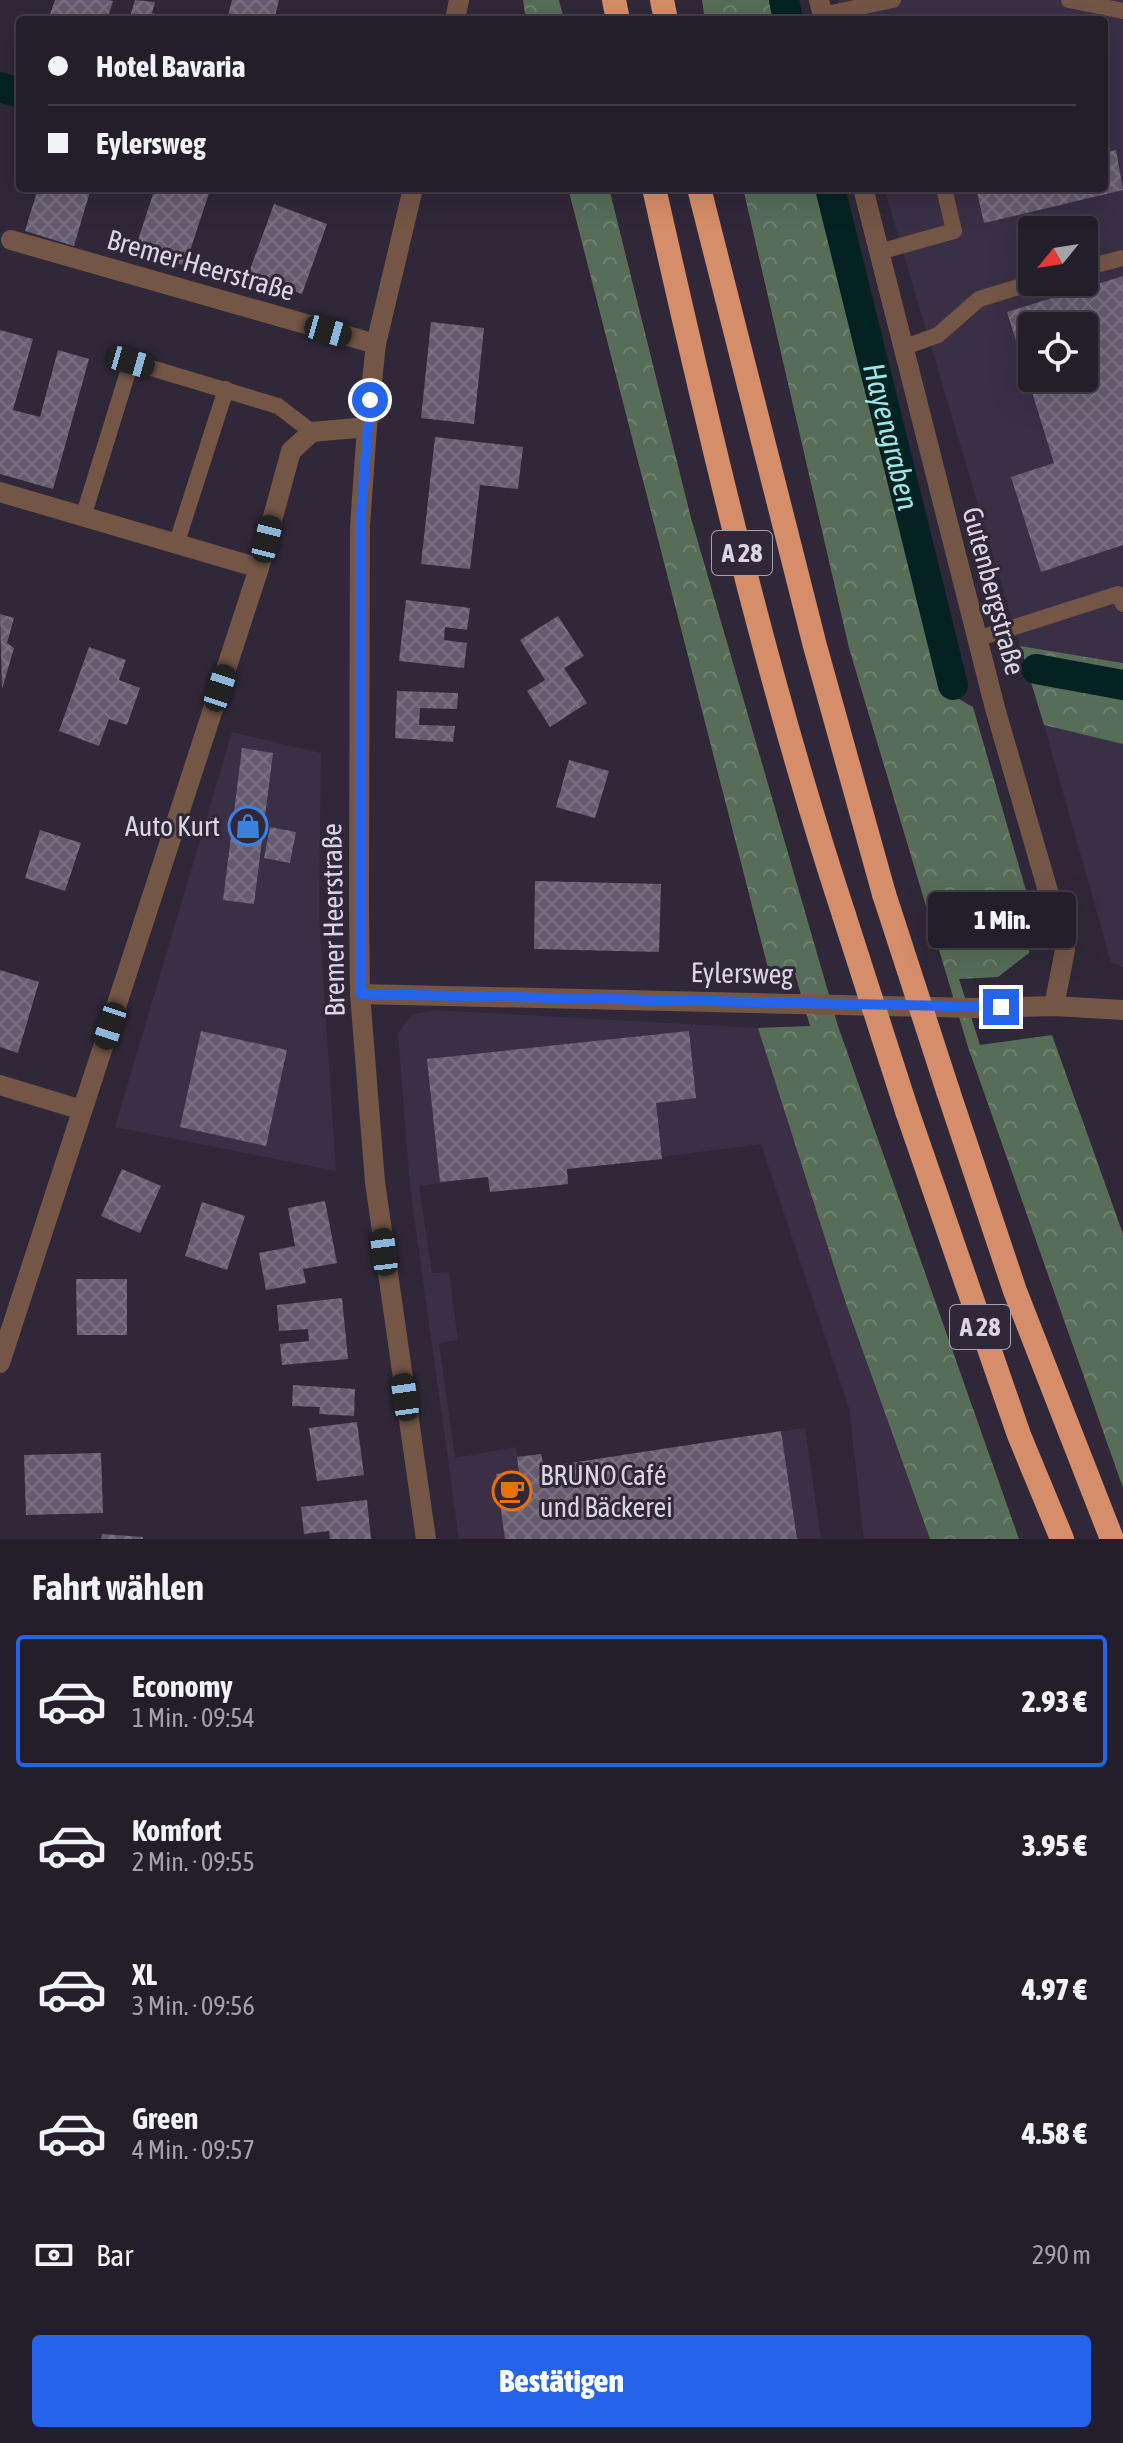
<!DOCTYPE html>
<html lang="de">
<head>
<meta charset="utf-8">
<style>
  :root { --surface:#241e2a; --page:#302b36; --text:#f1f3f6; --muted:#a3a2a8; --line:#413c47; --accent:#2563eb }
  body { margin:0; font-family:"Asap Condensed",sans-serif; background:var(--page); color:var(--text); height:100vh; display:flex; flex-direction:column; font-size:30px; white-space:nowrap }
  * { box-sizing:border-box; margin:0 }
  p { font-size:26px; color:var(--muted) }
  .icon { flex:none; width:44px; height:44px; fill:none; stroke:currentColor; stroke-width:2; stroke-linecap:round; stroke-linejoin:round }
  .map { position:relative; height:1539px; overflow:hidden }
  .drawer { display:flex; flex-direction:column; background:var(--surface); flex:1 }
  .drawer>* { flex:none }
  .top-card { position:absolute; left:16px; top:16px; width:1092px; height:176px; border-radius:8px; box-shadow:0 8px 32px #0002,0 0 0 2px var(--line); display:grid; align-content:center; height:176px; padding:0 32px; background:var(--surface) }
  .needle { width:52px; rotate:240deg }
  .tools { position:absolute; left:1018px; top:216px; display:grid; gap:16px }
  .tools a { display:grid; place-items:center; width:80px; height:80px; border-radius:8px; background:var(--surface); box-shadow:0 8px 32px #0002,0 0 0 2px var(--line); font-size:40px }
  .end { position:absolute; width:36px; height:36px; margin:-18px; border:10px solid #2563eb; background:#fff; box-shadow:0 0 0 4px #fff }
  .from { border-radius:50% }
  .bubble { position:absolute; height:56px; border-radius:8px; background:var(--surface); box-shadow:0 8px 32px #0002,0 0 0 2px var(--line); font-size:26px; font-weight:800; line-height:56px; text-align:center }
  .car { position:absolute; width:24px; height:48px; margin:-24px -12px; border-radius:10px; box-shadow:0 0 6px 2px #0007; background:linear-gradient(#222 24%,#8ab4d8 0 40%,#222 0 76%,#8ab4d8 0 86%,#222 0) }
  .top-card b { display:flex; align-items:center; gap:28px; height:76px; font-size:30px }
  .top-card b+b { border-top:2px solid var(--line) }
  .top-card i { width:20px; height:20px; background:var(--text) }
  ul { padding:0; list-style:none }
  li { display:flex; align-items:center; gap:24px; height:132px; margin:0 16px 12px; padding:0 16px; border:4px solid transparent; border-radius:8px }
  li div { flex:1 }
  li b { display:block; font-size:30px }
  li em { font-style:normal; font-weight:800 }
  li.on { border-color:var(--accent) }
  li>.icon { width:72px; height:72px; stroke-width:1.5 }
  h2 { padding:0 32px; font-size:36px; line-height:96px }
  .pay { display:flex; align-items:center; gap:20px; height:88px; padding:0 32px; font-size:30px }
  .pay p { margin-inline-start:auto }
  .action { display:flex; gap:16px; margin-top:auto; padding:16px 32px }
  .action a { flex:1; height:92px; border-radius:8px; background:var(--accent); color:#fff; font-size:32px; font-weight:800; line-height:92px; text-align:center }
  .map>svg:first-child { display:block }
</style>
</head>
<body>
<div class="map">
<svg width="1123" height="1539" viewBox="0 0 1123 1539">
  <defs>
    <pattern id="forest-crowns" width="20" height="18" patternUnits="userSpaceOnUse" patternTransform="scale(2)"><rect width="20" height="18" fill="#576d57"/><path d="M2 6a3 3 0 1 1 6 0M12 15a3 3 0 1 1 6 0" fill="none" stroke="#6f816f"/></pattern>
    <pattern id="building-cross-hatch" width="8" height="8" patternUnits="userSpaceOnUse" patternTransform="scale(2)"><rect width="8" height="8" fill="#655c6f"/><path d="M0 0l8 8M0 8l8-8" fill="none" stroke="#7a7283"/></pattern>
  </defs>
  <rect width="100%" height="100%" fill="#302838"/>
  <g fill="#3a2f45" fill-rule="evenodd">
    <path d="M838,0h285v663l-103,-17 -136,-458h220v-168h-261zM1032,230h52v52h-52zM1032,326h52v52h-52z"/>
    <path d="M1044,725l79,19v223l-12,-5z"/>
    <path d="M232,732l89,21 -2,163 17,255 -221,-44z"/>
    <path d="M434,1010l324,18 88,276 84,235h-66l-15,-131 -88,-264 -194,25 1,15 -78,8 -2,-15 -69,9 13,87 17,-1 9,68 -19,3 16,115 61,-11 2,10 23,-3 3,13 261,-39 16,111h-362l-49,-352 -12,-154 13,-18z"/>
  </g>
  <g fill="url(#forest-crowns)">
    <path d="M523,0h36l5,20h-38z"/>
    <path d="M702,0h76l5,20h-78z"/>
    <path d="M568,188h41l82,330 147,508 181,513h-89l-84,-235 -88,-276 52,-2 -17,-59 -24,5z"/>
    <path d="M743,188h80l121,503 29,16 58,201 -2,45 -31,24 -39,2 21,66 72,-10 71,199v254l-155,-441 -119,-399z"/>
    <path d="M1020,646l103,17v81l-79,-19z"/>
  </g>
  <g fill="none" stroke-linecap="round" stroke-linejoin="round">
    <g stroke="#052223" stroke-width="30">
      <path d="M784,0l4,20"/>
      <path d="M0,87l20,6"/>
      <path id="s1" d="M830,188l123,497"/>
      <path d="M1036,669l87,16"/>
    </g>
  </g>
  <g fill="url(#building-cross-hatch)" fill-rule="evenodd">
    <path d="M55,0h53l5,1 -6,19h-59z"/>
    <path d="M135,0l20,2 -3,11 21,7h-44z"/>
    <path d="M232,0h47l-5,20h-47z"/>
    <path d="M1116,150l7,40 -139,33 -8,-35h128v-35z"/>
    <path d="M38,188h53l-17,58 -49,-15z"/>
    <path d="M155,188l55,2 -25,76 -50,-17z"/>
    <path d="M274,204l53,20 -25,70 -54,-19z"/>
    <path d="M1123,276v269l-82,27 -30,-95 43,-14 -47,-151zM1032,326h52v52h-52z"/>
    <path d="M431,322l53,6 -10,96 -53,-6z"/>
    <path d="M0,330l33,9 -20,71 27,7 18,-67 31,9 -36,130 -53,-15z"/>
    <path d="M435,437l88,10 -5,42 -38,-4 -10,84 -49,-5z"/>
    <path d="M406,600l64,8 -3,22 -22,-3 -1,13 23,3 -3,25 -65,-7z"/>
    <path d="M0,614l14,4 -7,25 7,5 -12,41z"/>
    <path d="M558,616l26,40 -20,12 23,35 -37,24 -23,-36 18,-11 -25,-40z"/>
    <path d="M89,647l37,13 -7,20 21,8 -13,37 -18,-6 -10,27 -40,-15z"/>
    <path d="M397,691l61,2 -1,16 -37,-1 -1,17 36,1 -2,16 -58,-4z"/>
    <path d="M242,748l31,5 -19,151 -31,-4z"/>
    <path d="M569,760l40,11 -14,47 -39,-11z"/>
    <path d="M270,827l26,5 -6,31 -26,-5z"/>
    <path d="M40,830l41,13 -16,48 -40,-13z"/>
    <path d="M535,881l126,3 -2,68 -125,-3z"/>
    <path d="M0,970l39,12 -21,71 -18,-6z"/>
    <path d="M201,1031l86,19 -21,96 -86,-19z"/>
    <path d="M689,1031l7,67 -40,5 6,56 -95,10 1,15 -78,8 -2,-15 -48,5 -13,-123z"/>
    <path d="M122,1169l39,17 -21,47 -39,-17z"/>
    <path d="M325,1201l12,62 -34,6 3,14 -40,7 -7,-37 36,-7 -7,-38z"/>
    <path d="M202,1202l43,14 -18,54 -42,-14z"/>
    <path d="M76,1279h51v56h-50z"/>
    <path d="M342,1298l6,61 -66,6 -2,-21 29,-3 -1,-12 -29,2 -2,-26z"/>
    <path d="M293,1385l62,4 -1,27 -35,-2 1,-7 -28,-1z"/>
    <path d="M357,1422l7,53 -47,6 -8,-53z"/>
    <path d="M781,1431l16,108h-292l-9,-65 23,-3 -2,-14 24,-3 3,13z"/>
    <path d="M101,1453l2,60 -77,2 -2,-60z"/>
    <path d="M367,1500l4,39h-41l-1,-8 -25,3 -3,-27z"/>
    <path d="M102,1534l41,3v2h-42z"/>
  </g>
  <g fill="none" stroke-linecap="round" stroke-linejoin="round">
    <g stroke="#745647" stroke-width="16">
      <path d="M1069,0l54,11"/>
      <path d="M822,15l71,-15"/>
      <path d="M879,252l75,-21 -10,-43"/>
      <path d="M1084,268l39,-10"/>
      <path d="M902,348l36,-13 41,-36 56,-17"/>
      <path d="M84,514l47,-152 147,44 34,26"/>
      <path d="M177,542l49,-153"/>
      <path d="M977,639l141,-45 5,10"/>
    </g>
    <g stroke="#745647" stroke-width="20">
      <path d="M819,0l5,20"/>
      <path d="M863,188l132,520 70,242 -11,56"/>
      <path d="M11,240l365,104"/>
      <path d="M0,492l259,76"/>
      <path d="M360,994l615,14 79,-2 69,4"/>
      <path d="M0,1085l82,25"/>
      <path d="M0,1363l259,-795 32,-117 21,-19 55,-5"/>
    </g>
    <g stroke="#745647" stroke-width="20">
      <path d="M455,20l4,-20"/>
      <path d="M413,188l-37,156 -9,83 -7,99 -1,379 1,89 15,188 51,357"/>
    </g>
    <g stroke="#d68d69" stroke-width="24">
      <path d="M614,0l4,20"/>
      <path d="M662,0l4,20"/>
      <path d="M654,188c55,244 112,489 190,727"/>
      <path d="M699,188l116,458 69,248"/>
      <path d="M948,1091l67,200 97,248"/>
      <path d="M907,1111l112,324 43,104"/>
    </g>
    <g stroke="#d68d69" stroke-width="24">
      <path d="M884,894l64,197"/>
      <path d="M844,915l63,196"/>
    </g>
  </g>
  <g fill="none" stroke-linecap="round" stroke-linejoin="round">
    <path stroke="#2563eb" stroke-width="10" d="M370,400l-10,126v468l641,13"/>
  </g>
  <defs>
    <g id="shop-ring" transform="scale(2)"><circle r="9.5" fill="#302838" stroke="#3f7fe0" stroke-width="1.5"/><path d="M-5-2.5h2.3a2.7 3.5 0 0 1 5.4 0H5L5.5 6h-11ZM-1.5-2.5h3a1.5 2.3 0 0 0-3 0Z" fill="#3f7fe0"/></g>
    <g id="cafe-ring" transform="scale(2)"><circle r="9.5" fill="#302838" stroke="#e8710a" stroke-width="1.5"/><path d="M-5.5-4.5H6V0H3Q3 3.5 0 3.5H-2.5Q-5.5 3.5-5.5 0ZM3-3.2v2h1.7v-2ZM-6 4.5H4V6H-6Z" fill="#e8710a"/></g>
  </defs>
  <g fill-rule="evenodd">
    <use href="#shop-ring" x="248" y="826"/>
    <use href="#cafe-ring" x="512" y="1491"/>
  </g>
  <g text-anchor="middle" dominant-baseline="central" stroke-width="6" stroke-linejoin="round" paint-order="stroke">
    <g fill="#302838" stroke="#a7a1ae" stroke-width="2">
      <rect x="712" y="531" width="60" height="44" rx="6"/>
      <rect x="950" y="1305" width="60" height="44" rx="6"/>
    </g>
    <g font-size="26" font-weight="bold" fill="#dad5e0">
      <text x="742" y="553">A 28</text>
      <text x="980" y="1327">A 28</text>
    </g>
    <g font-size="28" fill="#dad5e0" stroke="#302838">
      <text transform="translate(201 265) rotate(16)">Bremer Heerstraße</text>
      <text transform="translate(994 591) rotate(75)">Gutenbergstraße</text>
      <text transform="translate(333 920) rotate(-91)">Bremer Heerstraße</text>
      <text transform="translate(742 973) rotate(1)">Eylersweg</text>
    </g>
    <g font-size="28" fill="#dad5e0" stroke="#302838" text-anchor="end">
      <text x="220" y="826">Auto Kurt</text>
      <text x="540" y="1475" text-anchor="start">BRUNO Café<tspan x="540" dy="32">und Bäckerei</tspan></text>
    </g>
    <g font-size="30" font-style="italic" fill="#9ee7e9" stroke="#302838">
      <text stroke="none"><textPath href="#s1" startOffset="256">Hayengraben</textPath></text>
    </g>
  </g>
</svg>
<div class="tools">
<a><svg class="needle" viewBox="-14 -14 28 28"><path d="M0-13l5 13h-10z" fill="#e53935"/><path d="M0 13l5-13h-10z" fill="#a3a2a8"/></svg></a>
<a><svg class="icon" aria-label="locate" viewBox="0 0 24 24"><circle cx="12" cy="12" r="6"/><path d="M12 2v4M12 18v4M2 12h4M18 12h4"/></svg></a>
</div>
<i class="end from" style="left:370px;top:400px"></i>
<i class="end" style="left:1001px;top:1007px"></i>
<div class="bubble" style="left:928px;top:892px;width:148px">1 Min.</div>
<i class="car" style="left:328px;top:331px;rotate:106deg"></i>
<i class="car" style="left:131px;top:362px;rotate:106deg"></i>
<i class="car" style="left:267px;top:539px;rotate:14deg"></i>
<i class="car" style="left:220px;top:688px;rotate:18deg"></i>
<i class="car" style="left:110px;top:1026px;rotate:198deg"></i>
<i class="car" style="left:384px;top:1252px;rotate:353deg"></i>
<i class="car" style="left:405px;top:1397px;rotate:352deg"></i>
<div class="top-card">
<b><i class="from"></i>Hotel Bavaria</b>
<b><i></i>Eylersweg</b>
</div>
</div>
<section class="drawer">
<h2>Fahrt wählen</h2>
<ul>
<li class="on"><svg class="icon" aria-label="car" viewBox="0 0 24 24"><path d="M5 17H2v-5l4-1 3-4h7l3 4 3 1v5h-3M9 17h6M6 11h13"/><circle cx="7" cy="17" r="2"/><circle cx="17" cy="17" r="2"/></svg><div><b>Economy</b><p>1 Min. · 09:54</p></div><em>2.93 €</em></li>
<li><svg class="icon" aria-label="car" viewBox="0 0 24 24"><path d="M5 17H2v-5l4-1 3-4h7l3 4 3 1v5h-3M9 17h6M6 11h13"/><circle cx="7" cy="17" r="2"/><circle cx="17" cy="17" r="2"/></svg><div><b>Komfort</b><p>2 Min. · 09:55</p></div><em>3.95 €</em></li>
<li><svg class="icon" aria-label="car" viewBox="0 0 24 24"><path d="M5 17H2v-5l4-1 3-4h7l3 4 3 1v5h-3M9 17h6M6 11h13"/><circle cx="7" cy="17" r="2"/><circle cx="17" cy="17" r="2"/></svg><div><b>XL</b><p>3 Min. · 09:56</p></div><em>4.97 €</em></li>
<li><svg class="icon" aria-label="car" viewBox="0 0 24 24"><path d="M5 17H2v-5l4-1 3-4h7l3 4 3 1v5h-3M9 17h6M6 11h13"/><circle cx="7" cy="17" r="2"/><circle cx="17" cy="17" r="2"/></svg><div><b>Green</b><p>4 Min. · 09:57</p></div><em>4.58 €</em></li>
</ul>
<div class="pay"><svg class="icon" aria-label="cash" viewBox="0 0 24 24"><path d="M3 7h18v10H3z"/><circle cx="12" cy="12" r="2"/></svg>Bar<p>290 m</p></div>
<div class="action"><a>Bestätigen</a></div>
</section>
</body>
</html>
